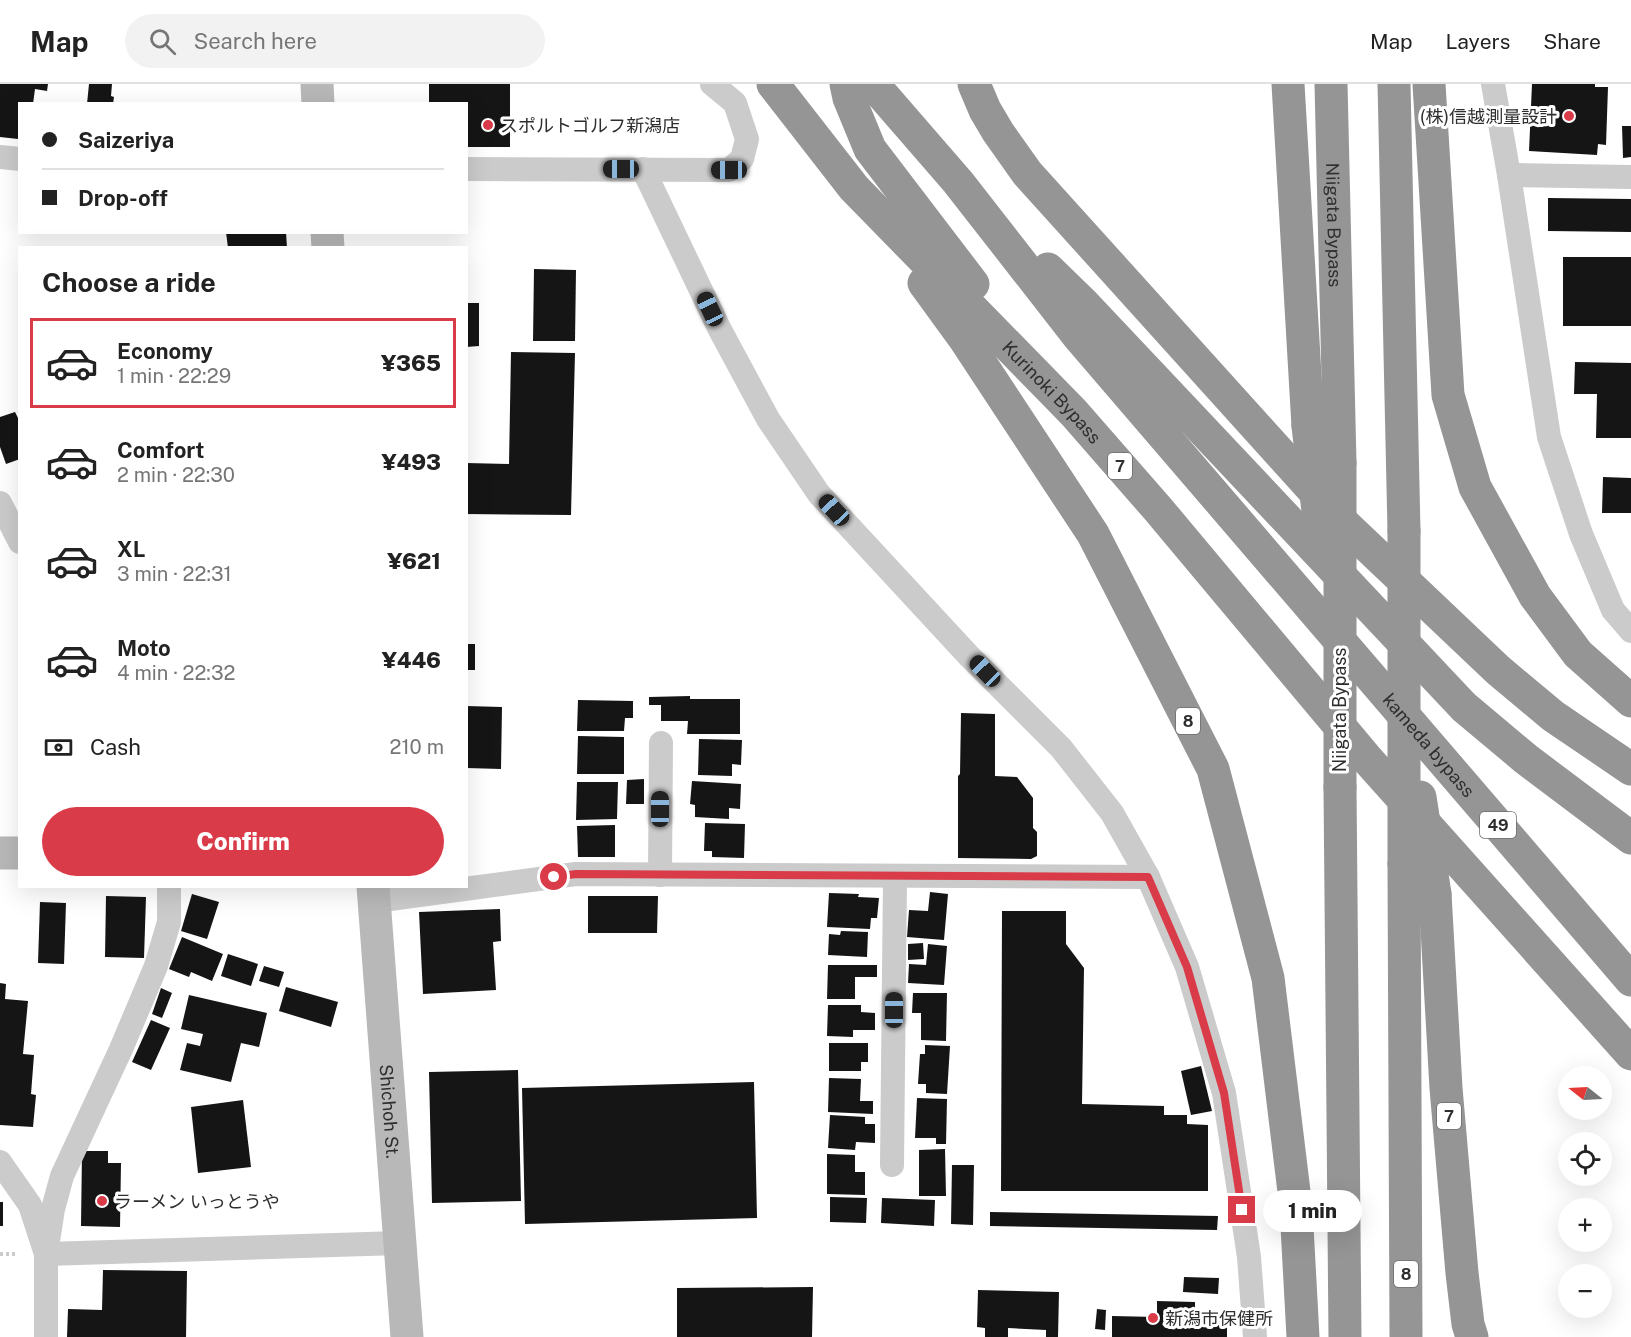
<!DOCTYPE html>
<html lang="en">
<head>
<meta charset="utf-8">
<style>
  :root { --surface:#fff; --page:#f2f2f2; --text:#222; --muted:#767676; --line:#e0e0e0; --accent:#da3b48 }
  body { margin:0; font-family:"Public Sans","Noto Sans JP",sans-serif; background:var(--page); color:var(--text); height:100vh; display:flex; flex-direction:column; font-size:22px; white-space:nowrap }
  * { box-sizing:border-box; margin:0 }
  p { font-size:20px; color:var(--muted) }
  .icon { flex:none; width:33px; height:33px; fill:none; stroke:currentColor; stroke-width:2; stroke-linecap:round; stroke-linejoin:round }
  .map { position:relative; flex:1; overflow:hidden }
  .sheet { position:absolute; left:18px; top:162px; width:450px; height:642px; display:flex; flex-direction:column; background:var(--surface); border-radius:0px; box-shadow:0 6px 24px #0002 }
  .sheet>* { flex:none }
  .guide { position:absolute; left:18px; top:18px; width:450px; height:132px; border-radius:0px; box-shadow:0 6px 24px #0002; display:grid; align-content:center; height:132px; padding:0 24px; background:var(--surface) }
  .needle { width:39px; rotate:288deg }
  .buttons { position:absolute; left:1558px; top:982px; display:grid; gap:12px }
  .buttons a { display:grid; place-items:center; width:54px; height:54px; border-radius:50%; background:var(--surface); box-shadow:0 6px 24px #0002; font-size:30px }
  .end { position:absolute; width:27px; height:27px; margin:-14px; border:8px solid #da3b48; background:#fff; box-shadow:0 0 0 3px #fff }
  .from { border-radius:50% }
  .bubble { position:absolute; height:42px; border-radius:21px; background:var(--surface); box-shadow:0 6px 24px #0002; font-size:20px; font-weight:800; line-height:42px; text-align:center }
  .car { position:absolute; width:18px; height:36px; margin:-18px -9px; border-radius:8px; box-shadow:0 0 4px 2px #0007; background:linear-gradient(#222 24%,#8ab4d8 0 40%,#222 0 76%,#8ab4d8 0 86%,#222 0) }
  .guide b { display:flex; align-items:center; gap:21px; height:57px; font-size:22px }
  .guide b+b { border-top:2px solid var(--line) }
  .guide i { width:15px; height:15px; background:var(--text) }
  ul { padding:0; list-style:none }
  li { display:flex; align-items:center; gap:18px; height:90px; margin:0 12px 9px; padding:0 12px; border:3px solid transparent; border-radius:0px }
  li div { flex:1 }
  li b { display:block; font-size:22px }
  li em { font-style:normal; font-weight:800 }
  li.on { border-color:var(--accent) }
  li>.icon { width:54px; height:54px; stroke-width:1.5 }
  h2 { padding:0 24px; font-size:27px; line-height:72px }
  .pay { display:flex; align-items:center; gap:15px; height:66px; padding:0 24px; font-size:22px }
  .pay p { margin-inline-start:auto }
  .button { display:flex; gap:12px; margin-top:auto; padding:12px 24px }
  .button a { flex:1; height:69px; border-radius:36px; background:var(--accent); color:#fff; font-size:24px; font-weight:800; line-height:69px; text-align:center }
  header { display:flex; align-items:center; gap:36px; box-sizing:border-box; height:84px; padding:0 30px; background:var(--surface); border-bottom:2px solid var(--line) }
  header strong { font-size:28px }
  nav { display:flex; gap:33px; margin-inline-start:auto; font-size:21px }
  .search { width:420px; height:54px; background:var(--page); display:flex; align-items:center; gap:15px; box-sizing:border-box; padding:0 21px; border-radius:33px; color:var(--muted); font-size:22px }
  .map>svg:first-child { display:block }
</style>
</head>
<body>
<header>
<strong>Map</strong>
<div class="search"><svg class="icon" aria-label="search" viewBox="0 0 24 24"><circle cx="10" cy="10" r="6"/><path d="M15 15l6 6"/></svg>Search here</div>
<nav><a>Map</a><a>Layers</a><a>Share</a></nav>
</header>
<div class="map">
<svg width="1631" height="1253" viewBox="0 0 1631 1253">
  <rect width="100%" height="100%" fill="#fff"/>
  <g fill="#151515">
    <path d="M0,0h48l-1,7 -12,-2 -2,15h-13l-2,35 -18,-2z"/>
    <path d="M89,0h23l-1,12 3,1 -1,7h-26z"/>
    <path d="M429,0h81v63h-44v-43h-37z"/>
    <path d="M1532,0h63v3h13l-2,58 -8,-1 -1,11 -68,-4z"/>
    <path d="M1622,42h9v31l-8,1z"/>
    <path d="M1548,114l83,1v33l-83,-1z"/>
    <path d="M226,148h60l1,16h-59z"/>
    <rect x="1563" y="173" width="68" height="69"/>
    <path d="M534,185l42,1 -1,71h-42z"/>
    <path d="M466,219h13v43l-13,1z"/>
    <path d="M511,268l64,1 -4,162 -105,-1v-51l43,1z"/>
    <path d="M1575,278l56,1v75h-35l1,-44h-23z"/>
    <path d="M15,328l5,10v37l-14,5 -6,-17v-30z"/>
    <path d="M1603,393l28,1v35h-29z"/>
    <rect x="466" y="560" width="9" height="26"/>
    <path d="M690,612v3h50v35h-53l1,-13h-27v-16h-12v-8z"/>
    <path d="M578,616l55,1v17h-8l-1,13h-47z"/>
    <path d="M466,622l36,1 -1,62 -35,-1z"/>
    <path d="M961,629l34,1v62l22,1 16,21v30l4,4v24l-6,3 -73,-1v-82l2,-2z"/>
    <path d="M578,652l46,1v37h-47z"/>
    <path d="M699,655l43,1 -1,25 -9,-1v12l-34,-1z"/>
    <path d="M644,695v25h-18l1,-24z"/>
    <path d="M692,697l49,3 -1,25 -11,-1v11l-34,-2v-12l-5,-1z"/>
    <path d="M577,698h41l-1,37 -41,1z"/>
    <path d="M705,739l40,1 -1,34 -32,-1v-6h-8z"/>
    <path d="M615,741v32h-37l-1,-31z"/>
    <path d="M930,808l18,2 -4,46 -37,-3 2,-27 19,1z"/>
    <path d="M829,809l30,1 -1,3 21,1 -2,20h-6l-1,11 -43,-2z"/>
    <path d="M192,810l27,8 -12,37 -26,-8z"/>
    <path d="M106,812l40,1 -2,61 -39,-1z"/>
    <path d="M588,812h70l-1,37h-69z"/>
    <path d="M40,818l26,1 -2,61 -26,-1z"/>
    <path d="M500,825l1,32 -8,1 3,48 -73,4 -4,-82z"/>
    <path d="M1002,827h64v33l18,24 -2,136 82,2v9h23v9l21,1v66h-207z"/>
    <path d="M841,847l27,1 -1,25 -39,-2 1,-21 11,1z"/>
    <path d="M182,853l41,17 -11,27 -21,-9 -2,5 -20,-8z"/>
    <path d="M923,859l1,16 -16,1v-16z"/>
    <path d="M928,860l19,2 -3,39 -36,-2 1,-19 17,1z"/>
    <path d="M228,870l30,10 -7,22 -30,-10z"/>
    <path d="M828,881h49v12h-22v22h-28z"/>
    <path d="M264,882l20,6 -5,15 -20,-6z"/>
    <path d="M0,899l6,1 -1,15 23,2 -5,53 11,1 -3,39 5,1 -3,32 -33,-2z"/>
    <path d="M286,903l52,15 -7,25 -52,-16z"/>
    <path d="M161,904l11,5 -10,25 -10,-4z"/>
    <path d="M913,909h34l-1,48 -25,-1v-27h-9z"/>
    <path d="M189,911l78,18 -8,34 -18,-4 -10,39 -51,-12 7,-27 13,3 3,-12 -22,-5z"/>
    <path d="M828,921h33v7l14,1v17h-22v7l-26,-1z"/>
    <path d="M151,936l19,8 -19,42 -19,-8z"/>
    <path d="M829,959h39v19h-7v9h-32z"/>
    <path d="M925,961l25,1 -3,48 -21,-1v-9h-8l2,-30h5z"/>
    <path d="M1201,982l11,45 -21,4 -10,-44z"/>
    <path d="M518,986l3,131 -89,2 -3,-131z"/>
    <path d="M829,994l32,1 -1,22h13v13l-45,-2z"/>
    <path d="M754,998l3,136 -232,6 -3,-136z"/>
    <path d="M917,1014l30,1 -1,45h-10v-6h-21z"/>
    <path d="M243,1016l8,67 -53,6 -7,-66z"/>
    <path d="M830,1031l35,2v7h10v19l-19,-1 -1,8 -27,-2z"/>
    <path d="M945,1065l1,47h-27v-46z"/>
    <path d="M82,1067h26v12h13l-1,64 -39,-1z"/>
    <path d="M827,1070l28,1v17h10v23l-38,-1z"/>
    <path d="M952,1081h22l-1,60 -22,-1z"/>
    <path d="M830,1113l37,1 -1,25 -36,-1z"/>
    <path d="M882,1114l53,2 -1,26 -53,-3z"/>
    <rect x="0" y="1118" width="3" height="24"/>
    <path d="M990,1128l228,4 -1,14 -227,-4z"/>
    <path d="M103,1186l84,1 -1,66h-119l1,-28 34,1z"/>
    <path d="M1184,1193l35,1 -1,16 -35,-2z"/>
    <path d="M813,1203l-1,50h-135v-49z"/>
    <path d="M978,1206l81,2 -1,45h-12v-7l-38,-2v9h-23v-9l-8,-1z"/>
    <path d="M1157,1217l38,1v17l32,1v17h-115v-21l45,1z"/>
    <path d="M1097,1225l9,1 -1,20 -10,-1z"/>
  </g>
  <g fill="none" stroke-linecap="round" stroke-linejoin="round">
    <path stroke="#cbcbcb" stroke-width="4" stroke-dasharray="3 3" stroke-linecap="butt" d="M0,1170h18"/>
    <g stroke="#cbcbcb" stroke-width="24">
      <path d="M1493,0l16,91 40,262 32,97 32,76 18,21"/>
      <path d="M0,73l20,2"/>
      <path d="M466,85l263,1 13,-11 5,-20 -12,-36 -23,-19"/>
      <path d="M643,85l76,159 49,91 51,75 150,162 92,92 51,65 36,64 39,90 37,126 25,164 6,80"/>
      <path d="M1509,91l122,2"/>
      <path d="M0,419l20,39"/>
      <path d="M660,791l1,-132"/>
      <path d="M169,802v36l-13,44 -35,83 -59,127 -9,33 -7,45 353,-11"/>
      <path d="M375,817l201,-27 572,3"/>
      <path d="M0,1078l30,43 16,49v83"/>
      <path d="M892,1081l3,-288"/>
    </g>
    <g stroke="#b8b8b8" stroke-width="33">
      <path d="M317,0l1,20"/>
      <path d="M327,148l1,16"/>
      <path d="M0,769h20"/>
      <path id="s1" d="M373,802l34,451"/>
    </g>
    <g stroke="#959595" stroke-width="33">
      <path id="s2" d="M773,0l81,104 220,225 83,95 211,252 263,294"/>
      <path d="M846,0l3,14 21,51 103,135"/>
      <path id="s3" d="M873,0l85,98 121,155 552,643"/>
      <path d="M974,0l11,26 13,22 29,41 316,350 155,147 55,46 78,53"/>
      <path d="M1288,0l20,342"/>
      <path id="s4" d="M1331,0l9,379"/>
      <path d="M1394,0l10,447"/>
      <path d="M1429,0l19,311 27,92 60,109 43,58 53,47"/>
      <path d="M1048,185l35,34 381,404 62,52 105,79"/>
      <path d="M924,199l40,55 129,196 120,235 55,209 28,230 7,129"/>
      <path d="M1340,703l5,550"/>
      <path d="M1404,780l2,473"/>
      <path d="M1435,810l11,194 16,185 6,51 4,13"/>
    </g>
    <g stroke="#959595" stroke-width="33">
      <path d="M1308,342l14,119"/>
      <path d="M1404,447v333"/>
      <path d="M1340,703v-324"/>
      <path d="M1420,713l15,97"/>
    </g>
  </g>
  <g fill="none" stroke-linecap="round" stroke-linejoin="round">
    <path stroke="#da3b48" stroke-width="8" d="M554,793l22,-3 572,3 39,90 37,126 18,117"/>
  </g>
  <g fill="#da3b48" stroke="#fff" stroke-width="2">
    <circle cx="1569" cy="32" r="6"/>
    <circle cx="488" cy="41" r="6"/>
    <circle cx="102" cy="1117" r="6"/>
    <circle cx="1153" cy="1234" r="6"/>
  </g>
  <g text-anchor="middle" dominant-baseline="central" stroke-width="6" stroke-linejoin="round" paint-order="stroke">
    <g fill="#fff" stroke="#6d6d6d" stroke-width="1.5">
      <rect x="1108" y="369" width="24" height="26" rx="4.5"/>
      <rect x="1176" y="624" width="24" height="26" rx="4.5"/>
      <rect x="1480" y="728" width="36" height="26" rx="4.5"/>
      <rect x="1437" y="1019" width="24" height="26" rx="4.5"/>
      <rect x="1394" y="1177" width="24" height="26" rx="4.5"/>
    </g>
    <g font-size="16" font-weight="bold" fill="#2e2e2e">
      <text x="1120" y="382">7</text>
      <text x="1188" y="637">8</text>
      <text x="1498" y="741">49</text>
      <text x="1449" y="1032">7</text>
      <text x="1406" y="1190">8</text>
    </g>
    <g font-size="18" fill="#2e2e2e" stroke="#fff" text-anchor="start">
      <text x="1557" y="32" text-anchor="end">(株)信越測量設計</text>
      <text x="500" y="41">スポルトゴルフ新潟店</text>
      <text x="114" y="1117">ラーメン いっとうや</text>
      <text x="1165" y="1234">新潟市保健所</text>
    </g>
    <g font-size="18" fill="#2e2e2e" stroke="#fff">
      <text stroke="none"><textPath href="#s4" startOffset="141">Niigata Bypass</textPath></text>
      <text stroke="none"><textPath href="#s2" startOffset="416">Kurinoki Bypass</textPath></text>
      <text transform="translate(1339 626) rotate(-90)">Niigata Bypass</text>
      <text stroke="none"><textPath href="#s3" startOffset="864">kameda bypass</textPath></text>
      <text stroke="none"><textPath href="#s1" startOffset="226">Shichoh St.</textPath></text>
    </g>
  </g>
</svg>
<div class="buttons">
<a><svg class="needle" viewBox="-14 -14 28 28"><path d="M0-13l5 13h-10z" fill="#e53935"/><path d="M0 13l5-13h-10z" fill="#767676"/></svg></a>
<a><svg class="icon" aria-label="locate" viewBox="0 0 24 24"><circle cx="12" cy="12" r="6"/><path d="M12 2v4M12 18v4M2 12h4M18 12h4"/></svg></a>
<a>+</a>
<a>−</a>
</div>
<i class="end from" style="left:554px;top:793px"></i>
<i class="end" style="left:1242px;top:1126px"></i>
<div class="bubble" style="left:1263px;top:1106px;width:99px">1 min</div>
<i class="car" style="left:621px;top:85px;rotate:270deg"></i>
<i class="car" style="left:729px;top:86px;rotate:270deg"></i>
<i class="car" style="left:710px;top:225px;rotate:335deg"></i>
<i class="car" style="left:834px;top:426px;rotate:317deg"></i>
<i class="car" style="left:985px;top:587px;rotate:316deg"></i>
<i class="car" style="left:660px;top:725px;rotate:0deg"></i>
<i class="car" style="left:894px;top:926px;rotate:0deg"></i>
<div class="guide">
<b><i class="from"></i>Saizeriya</b>
<b><i></i>Drop-off</b>
</div>
<section class="sheet">
<h2>Choose a ride</h2>
<ul>
<li class="on"><svg class="icon" aria-label="car" viewBox="0 0 24 24"><path d="M5 17H2v-5l4-1 3-4h7l3 4 3 1v5h-3M9 17h6M6 11h13"/><circle cx="7" cy="17" r="2"/><circle cx="17" cy="17" r="2"/></svg><div><b>Economy</b><p>1 min · 22:29</p></div><em>¥365</em></li>
<li><svg class="icon" aria-label="car" viewBox="0 0 24 24"><path d="M5 17H2v-5l4-1 3-4h7l3 4 3 1v5h-3M9 17h6M6 11h13"/><circle cx="7" cy="17" r="2"/><circle cx="17" cy="17" r="2"/></svg><div><b>Comfort</b><p>2 min · 22:30</p></div><em>¥493</em></li>
<li><svg class="icon" aria-label="car" viewBox="0 0 24 24"><path d="M5 17H2v-5l4-1 3-4h7l3 4 3 1v5h-3M9 17h6M6 11h13"/><circle cx="7" cy="17" r="2"/><circle cx="17" cy="17" r="2"/></svg><div><b>XL</b><p>3 min · 22:31</p></div><em>¥621</em></li>
<li><svg class="icon" aria-label="car" viewBox="0 0 24 24"><path d="M5 17H2v-5l4-1 3-4h7l3 4 3 1v5h-3M9 17h6M6 11h13"/><circle cx="7" cy="17" r="2"/><circle cx="17" cy="17" r="2"/></svg><div><b>Moto</b><p>4 min · 22:32</p></div><em>¥446</em></li>
</ul>
<div class="pay"><svg class="icon" aria-label="cash" viewBox="0 0 24 24"><path d="M3 7h18v10H3z"/><circle cx="12" cy="12" r="2"/></svg>Cash<p>210 m</p></div>
<div class="button"><a>Confirm</a></div>
</section>
</div>
</body>
</html>
